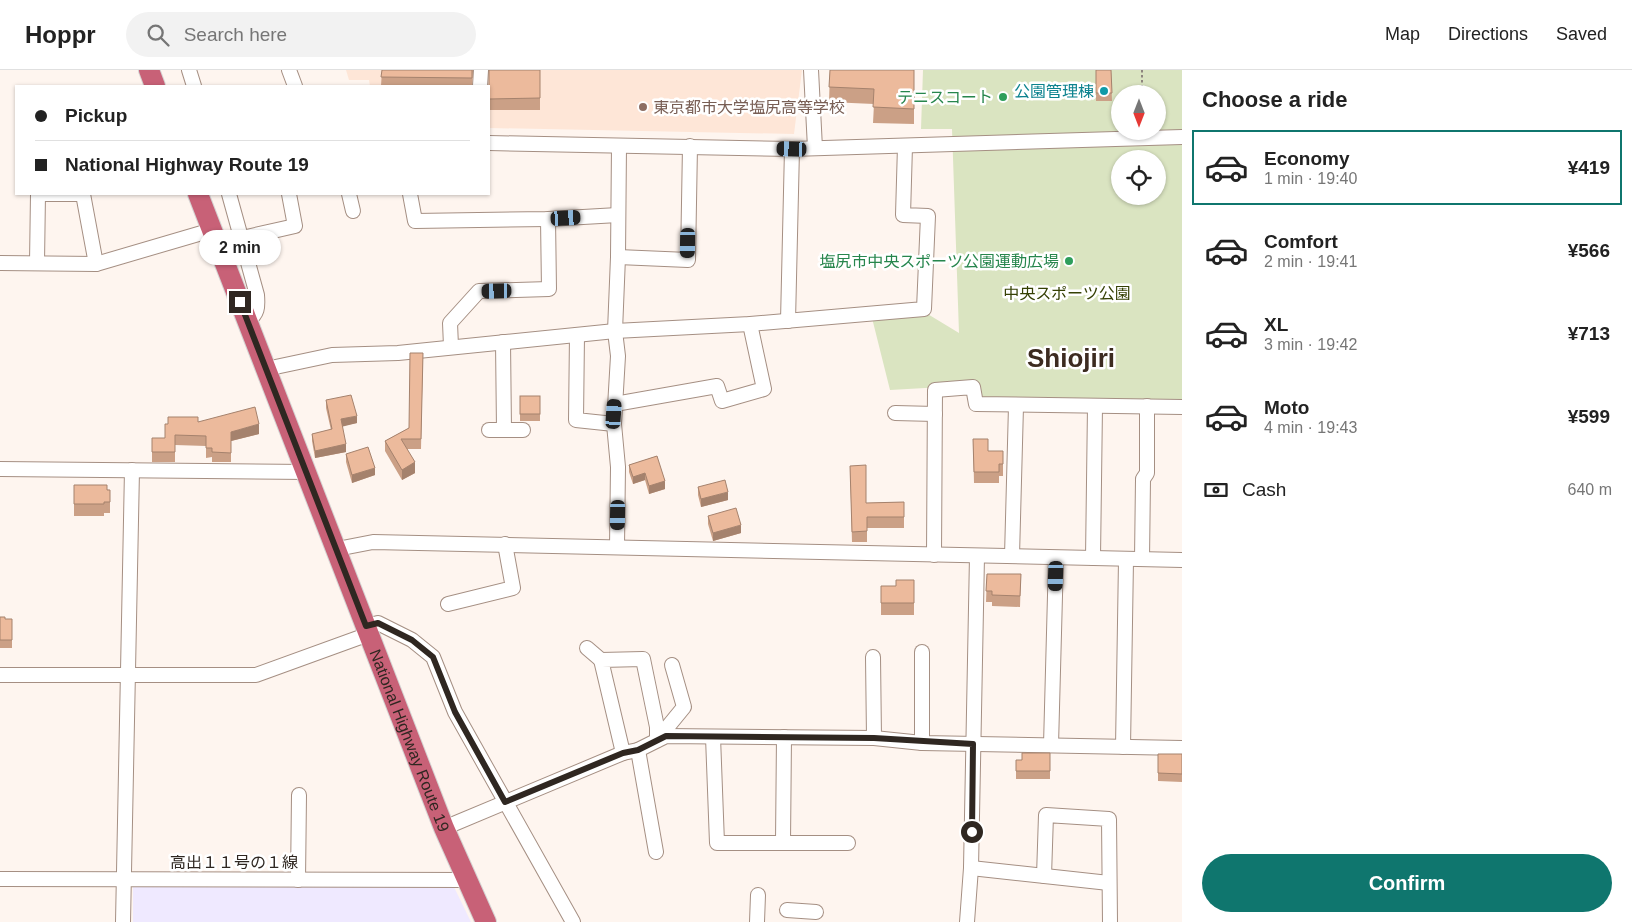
<!DOCTYPE html>
<html lang="en">
<head>
<meta charset="utf-8">
<style>
  :root { --surface:#fff; --page:#f2f2f2; --text:#222; --muted:#767676; --line:#e0e0e0; --accent:#0f766e }
  body { margin:0; font-family:Helvetica,"Noto Sans JP",sans-serif; background:var(--page); color:var(--text); height:100vh; display:flex; flex-direction:column; font-size:19px; white-space:nowrap }
  * { box-sizing:border-box; margin:0 }
  p { font-size:16px; color:var(--muted) }
  .icon { flex:none; width:28px; height:28px; fill:none; stroke:currentColor; stroke-width:2; stroke-linecap:round; stroke-linejoin:round }
  .map { position:relative; flex:1; overflow:hidden }
  .details { display:flex; flex-direction:column; background:var(--surface); width:450px }
  .details>* { flex:none }
  .guide { position:absolute; left:15px; top:15px; width:475px; height:110px; border-radius:0px; box-shadow:0 1px 4px #0004; display:grid; align-content:center; height:110px; padding:0 20px; background:var(--surface) }
  .needle { width:32px; rotate:180deg }
  .controls { position:absolute; left:1111px; top:15px; display:grid; gap:10px }
  .controls a { display:grid; place-items:center; width:55px; height:55px; border-radius:50%; background:var(--surface); box-shadow:0 1px 4px #0004; font-size:25px }
  .end { position:absolute; width:22px; height:22px; margin:-11px; border:6px solid #2f2721; background:#fff; box-shadow:0 0 0 2px #fff }
  .from { border-radius:50% }
  .bubble { position:absolute; height:35px; border-radius:18px; background:var(--surface); box-shadow:0 1px 4px #0004; font-size:16px; font-weight:700; line-height:35px; text-align:center }
  .car { position:absolute; width:15px; height:30px; margin:-15px -8px; border-radius:6px; box-shadow:0 0 4px 1px #0007; background:linear-gradient(#222 24%,#8ab4d8 0 40%,#222 0 76%,#8ab4d8 0 86%,#222 0) }
  .guide b { display:flex; align-items:center; gap:18px; height:48px; font-size:19px }
  .guide b+b { border-top:1px solid var(--line) }
  .guide i { width:12px; height:12px; background:var(--text) }
  ul { padding:0; list-style:none }
  li { display:flex; align-items:center; gap:15px; height:75px; margin:0 10px 8px; padding:0 10px; border:2px solid transparent; border-radius:0px }
  li div { flex:1 }
  li b { display:block; font-size:19px }
  li em { font-style:normal; font-weight:700 }
  li.active { border-color:var(--accent) }
  li>.icon { width:45px; height:45px; stroke-width:1.5 }
  h2 { padding:0 20px; font-size:22px; line-height:60px }
  .pay { display:flex; align-items:center; gap:12px; height:55px; padding:0 20px; font-size:19px }
  .pay p { margin-inline-start:auto }
  .cta { display:flex; gap:10px; margin-top:auto; padding:10px 20px }
  .cta a { flex:1; height:58px; border-radius:30px; background:var(--accent); color:#fff; font-size:20px; font-weight:700; line-height:58px; text-align:center }
  header { display:flex; align-items:center; gap:30px; box-sizing:border-box; height:70px; padding:0 25px; background:var(--surface); border-bottom:1px solid var(--line) }
  header strong { font-size:24px }
  nav { display:flex; gap:28px; margin-inline-start:auto; font-size:18px }
  .search { width:350px; height:45px; background:var(--page); display:flex; align-items:center; gap:12px; box-sizing:border-box; padding:0 18px; border-radius:28px; color:var(--muted); font-size:19px }
  main { display:flex; flex:1; min-height:0 }
  .map>svg:first-child { display:block }
</style>
</head>
<body>
<header>
<strong>Hoppr</strong>
<div class="search"><svg class="icon" aria-label="search" viewBox="0 0 24 24"><circle cx="10" cy="10" r="6"/><path d="M15 15l6 6"/></svg>Search here</div>
<nav><a>Map</a><a>Directions</a><a>Saved</a></nav>
</header>
<main>
<div class="map">
<svg width="1182" height="852" viewBox="0 0 1182 852">
  <rect width="100%" height="100%" fill="#fef5ef"/>
  <path fill="#efe9ff" d="M133,816l321,1 17,35h-338z"/>
  <path fill="#fee6d7" d="M346,0h456l-8,64 -305,-6v-42h-119l-1,-6h-20z"/>
  <path fill="#dae4c1" fill-rule="evenodd" d="M923,0h259v333l-199,-1 -5,-17 -88,5 -18,-72 54,-5 33,20 -7,-204h-31zM1120,24h38v37h-38zM1120,89h38v37h-38z"/>
  <g fill="none" stroke-linecap="round" stroke-linejoin="round">
    <g stroke="#a58f83" stroke-width="16">
      <g id="minor">
        <path d="M189,0l5,16"/>
        <path d="M289,0l6,16"/>
        <path d="M811,0l4,78"/>
        <path d="M480,16l1,-16"/>
        <path d="M489,73l303,6 390,-12"/>
        <path d="M229,124l28,101c1,12 1,19 -10,26"/>
        <path d="M349,124l4,17"/>
        <path d="M410,124l5,27 133,-2 70,-4"/>
        <path d="M242,168l53,-12 -6,-32"/>
        <path d="M618,187l70,3 2,-114"/>
        <path d="M0,193l96,1 116,-34"/>
        <path d="M37,193l1,-69h45l13,70"/>
        <path d="M788,251l4,-172"/>
        <path d="M577,265l-1,85 38,4"/>
        <path d="M503,272l1,88"/>
        <path d="M451,276l-1,-23 29,-32 70,-2 -1,-70"/>
        <path d="M266,299l66,-14 66,-2 217,-22 135,-7 174,-15 4,-93 -25,-1 2,-69"/>
        <path d="M615,334l102,-18 5,15 42,-12 -14,-65"/>
        <path d="M895,343l40,1"/>
        <path d="M489,360h34"/>
        <path d="M0,399l307,3"/>
        <path d="M617,477l1,-80 -4,-43 4,-68 -3,-25 3,-74 1,-111"/>
        <path d="M337,479l36,-7 809,18"/>
        <path d="M934,485l1,-165 38,-3 3,17 206,3"/>
        <path d="M1012,486l4,-150"/>
        <path d="M1093,488l2,-152"/>
        <path d="M1142,489l1,-80 4,-6v-67"/>
        <path d="M448,534l65,-16 -8,-44"/>
        <path d="M366,556l12,-3 34,17 21,17 22,55 118,210"/>
        <path d="M587,578l14,12"/>
        <path d="M922,582v91"/>
        <path d="M873,587l1,81"/>
        <path d="M0,605h256l113,-41"/>
        <path d="M713,667l4,106h131"/>
        <path d="M657,670l27,-33 -12,-42"/>
        <path d="M1051,675l5,-187"/>
        <path d="M1123,677l3,-187"/>
        <path d="M638,680l18,102"/>
        <path d="M623,683l-22,-93 42,-1 14,68v13"/>
        <path d="M444,758l179,-75 15,-3 28,-14 208,2 48,5 260,5"/>
        <path d="M783,772l1,-105"/>
        <path d="M971,798l138,15"/>
        <path d="M1044,806l2,-61 63,4 1,103"/>
        <path d="M0,809l467,1"/>
        <path d="M298,810l1,-85"/>
        <path d="M787,840l29,2"/>
        <path d="M123,852l9,-452"/>
        <path d="M757,852l1,-27"/>
        <path d="M967,852l4,-54 6,-312"/>
      </g>
    </g>
    <g stroke="#d5d4d3" stroke-width="22">
      <g id="highway">
        <path d="M149,0l6,16"/>
        <path id="s1" d="M198,124l246,634 42,94"/>
      </g>
    </g>
    <path stroke="#8d847e" stroke-width="2" stroke-dasharray="2.5 2.5" stroke-linecap="butt" d="M1142,0v24"/>
    <use href="#minor" stroke="#fff" stroke-width="14"/>
    <use href="#highway" stroke="#c86177" stroke-width="20"/>
  </g>
  <g fill="#cba086">
    <path d="M382,0h91l-1,16h-91z"/>
    <rect x="489" y="0" width="51" height="40"/>
    <path d="M830,0h84v54l-41,-1 1,-19 -45,-2z"/>
    <path d="M1096,0h15l1,31h-16z"/>
    <path d="M423,283l-2,96h-14l8,24 -13,7 -17,-29v-10l24,-13z"/>
    <rect x="520" y="326" width="20" height="25"/>
    <path d="M326,330l31,23 -15,3 4,26 -31,6 -3,-17v-7l19,-4 -5,-22z"/>
    <path d="M198,352l61,12 -28,7v21h-19v-5l-6,1v-12l-31,-1v17h-23v-24h13l3,-14z"/>
    <path d="M973,369l15,12h15v25h-4v7h-25z"/>
    <path d="M346,384l29,21 -23,8 -6,-21z"/>
    <path d="M657,386l8,33 -16,5 -4,-14 -12,4 -4,-12v-7z"/>
    <path d="M850,396l16,37 38,-1v26h-37v14h-15z"/>
    <path d="M74,415l36,5v23h-6v3h-30z"/>
    <path d="M698,417l30,13 -27,7 -3,-12z"/>
    <path d="M708,446l33,17 -28,8 -5,-17z"/>
    <path d="M987,504h34l-1,33 -28,-1v-4h-6z"/>
    <path d="M914,510v35h-33v-29h15z"/>
    <path d="M0,547l5,2h7v29h-12z"/>
    <path d="M1050,683v26h-34v-19h6z"/>
    <path d="M1158,684h24v28l-24,-1z"/>
  </g>
  <g fill="#a5826d">
    <path d="M357,346v7l-16,4v-8z"/>
    <path d="M259,354v10l-28,7v21v-30z"/>
    <path d="M346,374v8l-31,6v-7z"/>
    <path d="M415,392v11l-13,7v-10z"/>
    <path d="M375,398v7l-23,8v-8z"/>
    <path d="M645,403v7l-12,4v-7z"/>
    <path d="M665,411v8l-16,5v-8z"/>
    <path d="M728,422v8l-27,7v-8z"/>
    <path d="M741,455v8l-28,8v-8z"/>
  </g>
  <g fill="#ecba9c" stroke="#a5826d">
    <path d="M382,0h90v8l-91,-1z"/>
    <path d="M489,0h51v28l-51,1z"/>
    <path d="M830,0h84v39l-41,-2 1,-18 -45,-2z"/>
    <path d="M1096,0h15l1,23h-16z"/>
    <path d="M410,283h13l-2,86h-20l14,23 -13,8 -17,-29 24,-13z"/>
    <path d="M351,325l6,21 -16,3 5,25 -31,7 -3,-17 20,-5 -6,-29z"/>
    <rect x="520" y="326" width="20" height="18"/>
    <path d="M255,337l4,17 -28,8v21l-19,-1v-4h-6v-12l-31,-1v17h-23v-14h13v-14h3v-7h30v5z"/>
    <path d="M973,369h15v12h15v13h-4v8h-25z"/>
    <path d="M368,377l7,21 -23,7 -6,-21z"/>
    <path d="M657,386l8,25 -16,5 -4,-13 -12,4 -4,-12z"/>
    <path d="M866,395v38l38,-1v15h-37v14l-15,1 -2,-66z"/>
    <path d="M725,410l3,12 -27,7 -3,-12z"/>
    <path d="M74,415h33v5h3v12h-6v2h-30z"/>
    <path d="M736,438l5,17 -28,8 -5,-17z"/>
    <path d="M987,504h34l-1,22 -28,-1v-4h-6z"/>
    <path d="M896,510h18v23h-33v-17h15z"/>
    <path d="M0,547h5v2h7v21h-12z"/>
    <path d="M1022,683h28v18h-34v-11h6z"/>
    <path d="M1158,684h24v20l-24,-1z"/>
  </g>
  <g fill="none" stroke-linecap="round" stroke-linejoin="round">
    <path stroke="#2f2721" stroke-width="6" d="M240,232l126,324 12,-3 34,17 21,17 22,55 50,90 118,-49 15,-3 28,-14 208,2 99,6 -1,88"/>
  </g>
  <circle fill="#0f9aa8" stroke="#fff" stroke-width="2" cx="1104" cy="21" r="5"/>
  <g fill="#2e9e5b" stroke="#fff" stroke-width="2">
    <circle cx="1003" cy="27" r="5"/>
    <circle cx="1069" cy="191" r="5"/>
  </g>
  <circle fill="#8d6e63" stroke="#fff" stroke-width="2" cx="643" cy="37" r="5"/>
  <g text-anchor="middle" dominant-baseline="central" stroke-width="5" stroke-linejoin="round" paint-order="stroke">
    <g font-size="16" fill="#0d838f" stroke="#fff" text-anchor="end">
      <text x="1094" y="21">公園管理棟</text>
    </g>
    <g font-size="16" fill="#27864d" stroke="#fff" text-anchor="end">
      <text x="993" y="27">テニスコート</text>
      <text x="1059" y="191">塩尻市中央スポーツ公園運動広場</text>
    </g>
    <g font-size="16" fill="#785e54" stroke="#fff" text-anchor="start">
      <text x="653" y="37">東京都市大学塩尻高等学校</text>
    </g>
    <g font-size="16" fill="#364105" stroke="#fff">
      <text x="1067" y="223">中央スポーツ公園</text>
    </g>
    <g font-size="16" fill="#2f2721" stroke="#fff">
      <text stroke="none"><textPath href="#s1" startOffset="586">National Highway Route 19</textPath></text>
      <text x="234" y="792">高出１１号の１線</text>
    </g>
    <g font-size="26" font-weight="bold" fill="#3c2b20" stroke="#fff">
      <text x="1071" y="288">Shiojiri</text>
    </g>
  </g>
</svg>
<div class="controls">
<a><svg class="needle" viewBox="-14 -14 28 28"><path d="M0-13l5 13h-10z" fill="#e53935"/><path d="M0 13l5-13h-10z" fill="#767676"/></svg></a>
<a><svg class="icon" aria-label="locate" viewBox="0 0 24 24"><circle cx="12" cy="12" r="6"/><path d="M12 2v4M12 18v4M2 12h4M18 12h4"/></svg></a>
</div>
<i class="end from" style="left:972px;top:762px"></i>
<i class="end" style="left:240px;top:232px"></i>
<div class="bubble" style="left:199px;top:160px;width:82px">2 min</div>
<i class="car" style="left:792px;top:79px;rotate:272deg"></i>
<i class="car" style="left:566px;top:148px;rotate:87deg"></i>
<i class="car" style="left:688px;top:173px;rotate:181deg"></i>
<i class="car" style="left:497px;top:221px;rotate:269deg"></i>
<i class="car" style="left:614px;top:344px;rotate:4deg"></i>
<i class="car" style="left:618px;top:445px;rotate:181deg"></i>
<i class="car" style="left:1056px;top:506px;rotate:182deg"></i>
<div class="guide">
<b><i class="from"></i>Pickup</b>
<b><i></i>National Highway Route 19</b>
</div>
</div>
<section class="details">
<h2>Choose a ride</h2>
<ul>
<li class="active"><svg class="icon" aria-label="car" viewBox="0 0 24 24"><path d="M5 17H2v-5l4-1 3-4h7l3 4 3 1v5h-3M9 17h6M6 11h13"/><circle cx="7" cy="17" r="2"/><circle cx="17" cy="17" r="2"/></svg><div><b>Economy</b><p>1 min · 19:40</p></div><em>¥419</em></li>
<li><svg class="icon" aria-label="car" viewBox="0 0 24 24"><path d="M5 17H2v-5l4-1 3-4h7l3 4 3 1v5h-3M9 17h6M6 11h13"/><circle cx="7" cy="17" r="2"/><circle cx="17" cy="17" r="2"/></svg><div><b>Comfort</b><p>2 min · 19:41</p></div><em>¥566</em></li>
<li><svg class="icon" aria-label="car" viewBox="0 0 24 24"><path d="M5 17H2v-5l4-1 3-4h7l3 4 3 1v5h-3M9 17h6M6 11h13"/><circle cx="7" cy="17" r="2"/><circle cx="17" cy="17" r="2"/></svg><div><b>XL</b><p>3 min · 19:42</p></div><em>¥713</em></li>
<li><svg class="icon" aria-label="car" viewBox="0 0 24 24"><path d="M5 17H2v-5l4-1 3-4h7l3 4 3 1v5h-3M9 17h6M6 11h13"/><circle cx="7" cy="17" r="2"/><circle cx="17" cy="17" r="2"/></svg><div><b>Moto</b><p>4 min · 19:43</p></div><em>¥599</em></li>
</ul>
<div class="pay"><svg class="icon" aria-label="cash" viewBox="0 0 24 24"><path d="M3 7h18v10H3z"/><circle cx="12" cy="12" r="2"/></svg>Cash<p>640 m</p></div>
<div class="cta"><a>Confirm</a></div>
</section>
</main>
</body>
</html>
